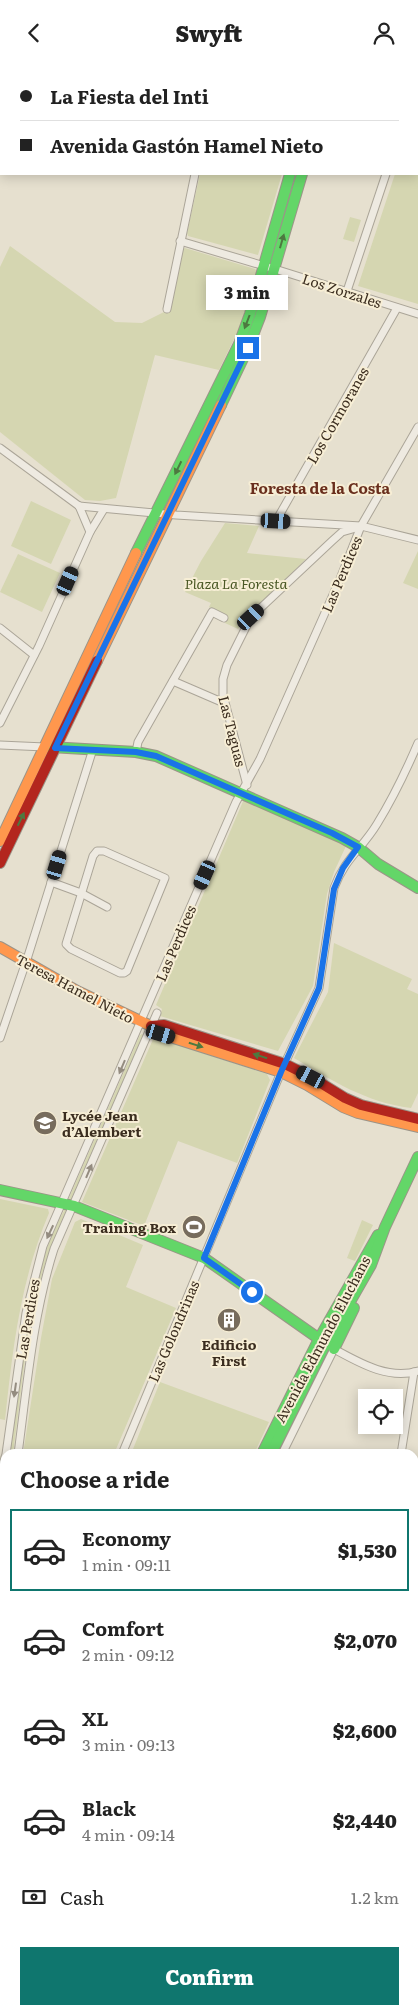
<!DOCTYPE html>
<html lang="en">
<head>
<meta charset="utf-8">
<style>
  :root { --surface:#fff; --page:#f2f2f2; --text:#222; --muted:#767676; --line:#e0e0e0; --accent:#0f766e }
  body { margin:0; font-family:Literata,serif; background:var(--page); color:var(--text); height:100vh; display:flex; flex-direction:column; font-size:19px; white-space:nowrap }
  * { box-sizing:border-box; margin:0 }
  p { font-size:16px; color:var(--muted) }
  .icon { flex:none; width:28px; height:28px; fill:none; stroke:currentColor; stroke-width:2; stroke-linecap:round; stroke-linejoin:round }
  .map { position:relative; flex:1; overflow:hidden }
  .panel { position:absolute; left:0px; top:1384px; width:419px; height:566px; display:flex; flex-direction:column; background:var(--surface); border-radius:15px 15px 0 0; box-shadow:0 2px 12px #0003 }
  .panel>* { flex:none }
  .top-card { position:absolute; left:0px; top:0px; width:419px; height:110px; box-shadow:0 2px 12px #0003; display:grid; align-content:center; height:110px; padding:0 20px; background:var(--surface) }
  .tools { position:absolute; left:358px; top:1324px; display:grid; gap:10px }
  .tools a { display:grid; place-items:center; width:45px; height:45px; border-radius:0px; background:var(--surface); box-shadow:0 2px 12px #0003; font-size:25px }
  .end { position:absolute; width:22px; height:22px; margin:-11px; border:6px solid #1a73e8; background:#fff; box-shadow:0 0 0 2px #fff }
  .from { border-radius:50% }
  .bubble { position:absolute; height:35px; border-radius:0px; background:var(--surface); box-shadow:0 2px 12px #0003; font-size:16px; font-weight:800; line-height:35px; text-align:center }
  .car { position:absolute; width:15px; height:30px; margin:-15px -8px; border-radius:6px; box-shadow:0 0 4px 1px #0007; background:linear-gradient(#222 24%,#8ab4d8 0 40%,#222 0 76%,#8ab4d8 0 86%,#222 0) }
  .top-card b { display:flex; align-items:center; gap:18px; height:48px; font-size:19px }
  .top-card b+b { border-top:1px solid var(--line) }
  .top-card i { width:12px; height:12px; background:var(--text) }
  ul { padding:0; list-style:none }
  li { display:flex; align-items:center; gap:15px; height:82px; margin:0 10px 8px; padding:0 10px; border:2px solid transparent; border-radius:0px }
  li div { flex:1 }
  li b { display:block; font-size:19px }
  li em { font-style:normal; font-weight:800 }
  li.current { border-color:var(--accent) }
  li>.icon { width:45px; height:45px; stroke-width:1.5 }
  h2 { padding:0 20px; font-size:22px; line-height:60px }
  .pay { display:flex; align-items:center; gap:12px; height:55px; padding:0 20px; font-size:19px }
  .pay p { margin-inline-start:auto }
  .action { display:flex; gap:10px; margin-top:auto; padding:10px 20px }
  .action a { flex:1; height:58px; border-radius:0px; background:var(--accent); color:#fff; font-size:20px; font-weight:800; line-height:58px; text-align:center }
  header { display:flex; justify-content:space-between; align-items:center; height:65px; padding:0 20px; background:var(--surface); font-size:22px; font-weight:800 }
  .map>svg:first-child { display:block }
</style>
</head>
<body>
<header><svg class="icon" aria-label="back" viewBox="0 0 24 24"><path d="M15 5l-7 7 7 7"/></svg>Swyft<svg class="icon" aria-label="person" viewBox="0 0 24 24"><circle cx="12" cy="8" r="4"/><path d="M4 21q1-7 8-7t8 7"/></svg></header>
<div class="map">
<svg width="418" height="1949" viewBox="0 0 418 1949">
  <rect width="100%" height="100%" fill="#e6e0cf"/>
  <g fill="#d5d6b1">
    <path d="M336,0h82v239l-60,-18 37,-112h23v-108z"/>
    <path d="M200,109h82l-24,81 -70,-19 -1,-3z"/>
    <path d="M294,109h3l-41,143 -15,37 -75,153 -2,-1 74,-152z"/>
    <path d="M350,152l11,3 -7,22 -11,-3z"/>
    <path d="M10,181l105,76 27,1 26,-13 13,-60 4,-2 70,21 2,2 -17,56 -21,43 -64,-15 -39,143 -16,3 -15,-1 -85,-68v-165z"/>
    <path d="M31,436l40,19 -20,44 -40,-18z"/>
    <path d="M157,455l3,2 -105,217h-2z"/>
    <path d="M225,458l34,3 -12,27 59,6 -59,57 -9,13 -13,-6 3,-7 -19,-9 2,-4 -26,-11 16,-31z"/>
    <path d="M418,486v38l-15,-6z"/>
    <path d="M18,489l42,19 -18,39 -42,-20z"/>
    <path d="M244,734l102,47 -12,26 -7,22 -14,92 -35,65 -118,-35 2,-7 -6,-4z"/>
    <path d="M334,878l78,36 -5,10 11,5v99l-7,15c-46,-6 -78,-27 -117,-50l34,-66z"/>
    <path d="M142,969l2,2 -72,163 -2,1 -1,-2 71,-163z"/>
    <path d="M154,972l113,37 3,6 -33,83 -59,-22 -34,85 -62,-24z"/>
    <path d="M0,1134l48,10 1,4c-29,69 -36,134 -44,207l-5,-1z"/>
    <path d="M65,1144l2,2c-8,17 -16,35 -22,53 -19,61 -23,127 -32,190h-3c11,-79 15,-176 55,-245z"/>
    <path d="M81,1154l62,26 -17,42 50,21 -62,146h-91l18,-116 11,-59 23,-57z"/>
    <path d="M362,1155l11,5 -18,36 -8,-3z"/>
    <path d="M160,1317l109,40 -15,32h-123z"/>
    <path d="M0,1442l5,1v161l-5,14z"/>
    <path d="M418,1519v56l-4,5v-58z"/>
    <path d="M5,1685v71l-5,-2v-52z"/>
    <path d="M0,1776l5,1v168h84v4h-89z"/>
  </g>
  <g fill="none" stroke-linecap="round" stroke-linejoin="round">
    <g stroke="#aba598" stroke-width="9">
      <g id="street">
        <path d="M234,0l4,1"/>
        <path d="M180,176l98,29 140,44"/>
        <path d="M347,226l39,-117"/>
        <path d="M167,244l28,-135"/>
        <path d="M0,383l79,58"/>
        <path d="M79,441l97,9 185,11 57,14"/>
        <path d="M276,456l121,-213"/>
        <path d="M90,467l14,-23"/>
        <path d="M0,563l34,27"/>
        <path d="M173,616l51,22"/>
        <path d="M0,658l39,-77 51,-114 -11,-26"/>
        <path d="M0,680l45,2"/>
        <path d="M136,687l2,-10 74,-130 12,6"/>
        <path d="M247,720l-24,-90v-16l4,-14 24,-48 81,-76 10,-9 14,-4"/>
        <path d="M97,786h7l61,27 -38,93 -3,2h-4l-49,-24 -5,-5 27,-88z"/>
        <path d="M51,817l30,11 26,14"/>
        <path d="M0,973l28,-82 65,-207"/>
        <path d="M6,1389l20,-141 17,-67 193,-444 24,-43 80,-180 21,-53 57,-99"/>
        <path d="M18,1389c9,-69 15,-139 36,-205l103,-236"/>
        <path d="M122,1389l159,-382 38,-84 15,-100c11,-30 28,-39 43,-64 16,-26 29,-53 41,-81"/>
        <path d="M282,1389l52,-105c26,14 54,31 84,22"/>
        <path d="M401,1389l13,-82"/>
        <path d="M0,1425l5,-33"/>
        <path d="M0,1435l5,1"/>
        <path d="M414,1438l4,-4"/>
        <path d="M0,1640l5,-13"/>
        <path d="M0,1674l5,-17"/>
        <path d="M0,1767l5,1"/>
        <path d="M120,1949v-4"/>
        <path d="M264,1949l1,-4"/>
      </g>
    </g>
    <g stroke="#9b9488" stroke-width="12">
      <g id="fast">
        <path d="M330,0v1"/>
        <path d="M317,1l1,-1"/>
        <path d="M221,340l27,-57 12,-31 42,-143"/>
        <path d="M136,488l103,-209 11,-30 40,-140"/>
        <path d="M50,682l86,5 20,4 186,82 16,9 20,17 40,24"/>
        <path d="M0,1125l74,16 130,52 121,85"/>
        <path d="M334,1284l20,-41"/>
        <path d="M262,1389l57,-115 59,-104"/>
        <path d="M271,1389l52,-105 48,-84 14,-38 33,-70"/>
        <path d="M109,1949l1,-4"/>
      </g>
    </g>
    <g stroke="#9b9488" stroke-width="12">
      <g id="slow">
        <path d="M97,596l124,-256"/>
        <path d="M0,776l136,-288"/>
        <path d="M0,882l77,44 74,35 10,8 120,38 26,13 36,22 15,6 60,14"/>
        <path d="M100,1945v4"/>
      </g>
    </g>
    <g stroke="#9b9488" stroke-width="12">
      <g id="jam">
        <path d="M0,798l97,-202"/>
        <path d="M151,961l13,-1 121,39 26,13 34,21 16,7 57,14"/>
        <path d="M414,1766l4,-47"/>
        <path d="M399,1945v4"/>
      </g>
    </g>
    <use href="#street" stroke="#eeeae1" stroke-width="7"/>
    <use href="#fast" stroke="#63d668" stroke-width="10"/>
    <use href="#slow" stroke="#ff974d" stroke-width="10"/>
    <use href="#jam" stroke="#b3261e" stroke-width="10"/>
    <path stroke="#aeaaa1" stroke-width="2" stroke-dasharray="9 9" stroke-linecap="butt" d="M414,1495l4,3"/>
  </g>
  <defs><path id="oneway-solid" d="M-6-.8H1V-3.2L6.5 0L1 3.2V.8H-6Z" transform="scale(1.25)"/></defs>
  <g fill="#4d7940">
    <use href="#oneway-solid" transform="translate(282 176) rotate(-74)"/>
    <use href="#oneway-solid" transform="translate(247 257) rotate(111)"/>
    <use href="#oneway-solid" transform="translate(178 403) rotate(116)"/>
    <use href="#oneway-solid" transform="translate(21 754) rotate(-64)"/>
    <use href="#oneway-solid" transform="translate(196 980) rotate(17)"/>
    <use href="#oneway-solid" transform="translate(260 991) rotate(-162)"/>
  </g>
  <g fill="#948c80">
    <use href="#oneway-solid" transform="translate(122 1002) rotate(113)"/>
    <use href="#oneway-solid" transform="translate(89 1106) rotate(-67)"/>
    <use href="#oneway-solid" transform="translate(50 1167) rotate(115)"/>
    <use href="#oneway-solid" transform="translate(15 1325) rotate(98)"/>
  </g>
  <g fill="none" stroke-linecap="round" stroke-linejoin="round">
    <path stroke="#1a73e8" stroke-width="6" d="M248,283l-193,400 81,4 20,4 176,77 26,14 -15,21 -9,21 -15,99 -38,84 -77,186 48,34"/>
  </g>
  <defs>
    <g id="school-disc" transform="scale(1.25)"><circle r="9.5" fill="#776c5d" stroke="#f7eed5"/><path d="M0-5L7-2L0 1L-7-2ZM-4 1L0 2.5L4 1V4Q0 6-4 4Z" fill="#fff"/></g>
    <g id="stadium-disc" transform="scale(1.25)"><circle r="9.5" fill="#776c5d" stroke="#f7eed5"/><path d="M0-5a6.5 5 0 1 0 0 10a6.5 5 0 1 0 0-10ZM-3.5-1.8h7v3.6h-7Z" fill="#fff"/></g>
    <g id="building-disc" transform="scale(1.25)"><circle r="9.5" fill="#776c5d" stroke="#f7eed5"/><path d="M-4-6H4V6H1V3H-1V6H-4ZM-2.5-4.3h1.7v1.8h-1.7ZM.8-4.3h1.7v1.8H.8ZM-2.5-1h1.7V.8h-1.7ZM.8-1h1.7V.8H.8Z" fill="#fff"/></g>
  </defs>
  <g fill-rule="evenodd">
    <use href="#school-disc" x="45" y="1058"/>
    <use href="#stadium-disc" x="194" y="1162"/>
    <use href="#building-disc" x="229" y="1255"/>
  </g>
  <g text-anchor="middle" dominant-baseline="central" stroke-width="4" stroke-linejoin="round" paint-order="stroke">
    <g font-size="14" fill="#3b2d1f" stroke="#f7eed5">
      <text transform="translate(342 225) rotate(18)">Los Zorzales</text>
      <text transform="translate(337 350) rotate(-60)">Los Cormoranes</text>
      <text transform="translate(341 509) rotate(-67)">Las Perdices</text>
      <text transform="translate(233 666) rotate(76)">Las Taguas</text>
      <text transform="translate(175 878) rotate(-67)">Las Perdices</text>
      <text transform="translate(75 923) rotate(28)">Teresa Hamel Nieto</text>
      <text transform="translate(27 1254) rotate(-80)">Las Perdices</text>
      <text transform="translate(173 1266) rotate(-67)">Las Golondrinas</text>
      <text transform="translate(322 1274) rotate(-62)">Avenida Edmundo Eluchans</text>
    </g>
    <g font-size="14" font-style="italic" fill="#4a5825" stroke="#f7eed5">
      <text x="236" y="518">Plaza La Foresta</text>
    </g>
    <g font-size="14" font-weight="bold" fill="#3b2d1f" stroke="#f7eed5" text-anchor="start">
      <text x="62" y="1050">Lycée Jean<tspan x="62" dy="16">d’Alembert</tspan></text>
      <text x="176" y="1162" text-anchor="end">Training Box</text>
      <text x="229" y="1279" text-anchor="middle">Edificio<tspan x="229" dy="16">First</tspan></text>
    </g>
    <g font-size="15" font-weight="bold" fill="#692e1d" stroke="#f7eed5">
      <text x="320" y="422">Foresta de la Costa</text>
    </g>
  </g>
</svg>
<div class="tools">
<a><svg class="icon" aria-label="locate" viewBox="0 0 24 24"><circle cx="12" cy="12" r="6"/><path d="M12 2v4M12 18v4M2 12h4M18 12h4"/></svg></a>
</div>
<i class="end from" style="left:252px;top:1227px"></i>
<i class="end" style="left:248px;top:283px"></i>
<div class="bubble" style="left:206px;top:210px;width:82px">3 min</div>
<i class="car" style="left:276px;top:456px;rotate:93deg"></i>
<i class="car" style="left:68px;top:516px;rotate:24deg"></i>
<i class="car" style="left:251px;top:552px;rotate:47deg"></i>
<i class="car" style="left:57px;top:800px;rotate:17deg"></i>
<i class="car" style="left:205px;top:810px;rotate:204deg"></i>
<i class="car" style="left:161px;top:969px;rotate:107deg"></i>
<i class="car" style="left:311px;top:1012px;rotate:297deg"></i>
<div class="top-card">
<b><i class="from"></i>La Fiesta del Inti</b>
<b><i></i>Avenida Gastón Hamel Nieto</b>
</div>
<section class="panel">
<h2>Choose a ride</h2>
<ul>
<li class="current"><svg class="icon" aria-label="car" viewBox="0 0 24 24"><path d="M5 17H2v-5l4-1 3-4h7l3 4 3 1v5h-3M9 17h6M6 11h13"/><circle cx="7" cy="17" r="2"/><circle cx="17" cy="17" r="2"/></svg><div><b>Economy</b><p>1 min · 09:11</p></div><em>$1,530</em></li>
<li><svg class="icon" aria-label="car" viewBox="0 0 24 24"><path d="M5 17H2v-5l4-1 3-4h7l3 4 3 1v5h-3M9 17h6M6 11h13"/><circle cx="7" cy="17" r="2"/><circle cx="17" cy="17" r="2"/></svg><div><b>Comfort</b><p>2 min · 09:12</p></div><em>$2,070</em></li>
<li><svg class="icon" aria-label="car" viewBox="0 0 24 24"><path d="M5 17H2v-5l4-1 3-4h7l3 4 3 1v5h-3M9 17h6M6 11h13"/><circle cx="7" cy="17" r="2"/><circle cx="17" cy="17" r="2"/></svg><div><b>XL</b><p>3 min · 09:13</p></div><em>$2,600</em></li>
<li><svg class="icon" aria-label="car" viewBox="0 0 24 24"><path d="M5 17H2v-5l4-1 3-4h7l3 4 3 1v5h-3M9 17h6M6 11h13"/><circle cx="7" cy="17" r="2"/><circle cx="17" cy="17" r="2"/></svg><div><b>Black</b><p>4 min · 09:14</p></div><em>$2,440</em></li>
</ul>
<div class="pay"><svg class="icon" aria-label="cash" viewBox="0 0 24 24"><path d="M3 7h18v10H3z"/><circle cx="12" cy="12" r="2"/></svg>Cash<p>1.2 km</p></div>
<div class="action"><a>Confirm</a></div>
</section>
</div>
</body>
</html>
